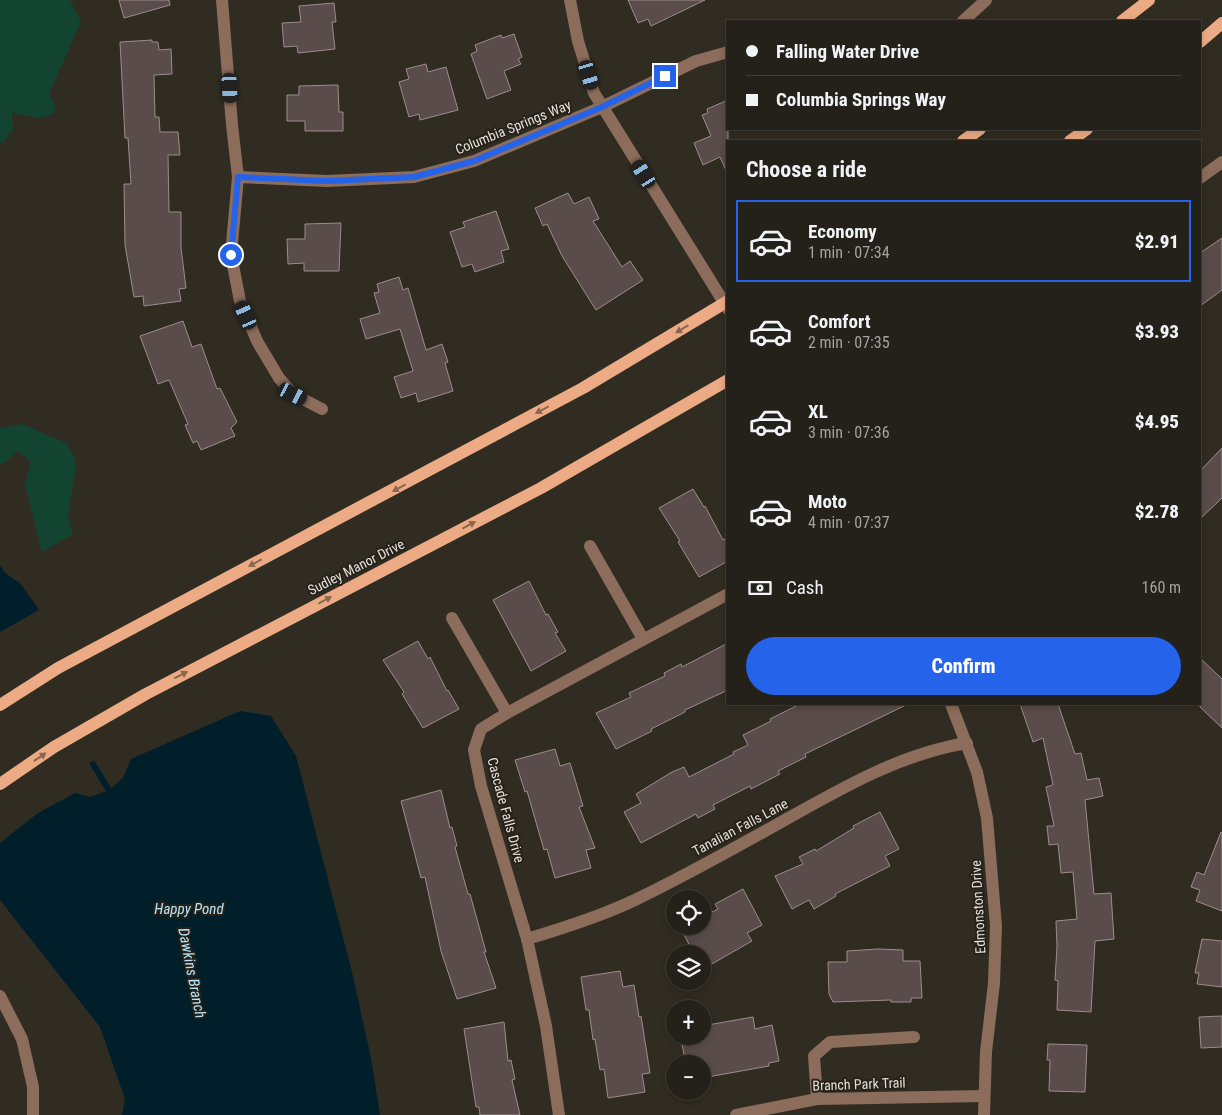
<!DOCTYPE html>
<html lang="en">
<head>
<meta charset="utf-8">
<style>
  :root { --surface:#24211a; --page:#2c2923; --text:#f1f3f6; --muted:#a3a3a2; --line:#413e39; --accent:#2563eb }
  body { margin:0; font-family:"Roboto Condensed",sans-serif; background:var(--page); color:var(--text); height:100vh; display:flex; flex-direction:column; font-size:19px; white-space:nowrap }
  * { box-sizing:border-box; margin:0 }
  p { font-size:16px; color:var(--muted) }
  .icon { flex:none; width:28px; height:28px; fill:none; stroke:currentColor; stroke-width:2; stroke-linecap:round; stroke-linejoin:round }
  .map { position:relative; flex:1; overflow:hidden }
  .details { position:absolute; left:726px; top:140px; width:475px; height:565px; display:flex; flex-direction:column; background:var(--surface); border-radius:0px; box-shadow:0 2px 8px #0003,0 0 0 1px var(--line) }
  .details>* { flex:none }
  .top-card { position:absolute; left:726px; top:20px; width:475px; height:110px; border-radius:0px; box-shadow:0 2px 8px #0003,0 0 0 1px var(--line); display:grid; align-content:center; height:110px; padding:0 20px; background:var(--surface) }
  .tools { position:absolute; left:666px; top:890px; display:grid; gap:10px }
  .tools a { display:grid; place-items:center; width:45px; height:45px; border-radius:50%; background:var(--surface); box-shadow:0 2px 8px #0003,0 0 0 1px var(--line); font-size:25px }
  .end { position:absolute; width:22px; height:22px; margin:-11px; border:6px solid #2563eb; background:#fff; box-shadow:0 0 0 2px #fff }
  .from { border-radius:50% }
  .car { position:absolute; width:15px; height:30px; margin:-15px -8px; border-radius:6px; box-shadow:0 0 4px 1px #0007; background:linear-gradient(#222 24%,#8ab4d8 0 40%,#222 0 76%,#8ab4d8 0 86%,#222 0) }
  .top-card b { display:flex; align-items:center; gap:18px; height:48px; font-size:19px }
  .top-card b+b { border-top:1px solid var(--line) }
  .top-card i { width:12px; height:12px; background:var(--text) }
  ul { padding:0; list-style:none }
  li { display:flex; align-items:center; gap:15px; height:82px; margin:0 10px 8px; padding:0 10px; border:2px solid transparent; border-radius:0px }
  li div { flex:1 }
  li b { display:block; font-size:19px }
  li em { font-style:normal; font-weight:800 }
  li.on { border-color:var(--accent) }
  li>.icon { width:45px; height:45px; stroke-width:1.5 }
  h2 { padding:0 20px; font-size:22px; line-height:60px }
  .pay { display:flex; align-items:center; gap:12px; height:55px; padding:0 20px; font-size:19px }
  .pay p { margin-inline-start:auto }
  .button { display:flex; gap:10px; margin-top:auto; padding:10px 20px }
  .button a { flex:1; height:58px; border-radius:30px; background:var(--accent); color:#fff; font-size:20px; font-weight:800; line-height:58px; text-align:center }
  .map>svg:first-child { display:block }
</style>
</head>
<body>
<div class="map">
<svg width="1222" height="1115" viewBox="0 0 1222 1115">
  <rect width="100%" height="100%" fill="#302c22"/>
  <g fill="#124431">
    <path d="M0,0h70l11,22 -32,72 6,11 -1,9 -16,4 -26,-5 1,16 -9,13 -4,1z"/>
    <path d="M23,424l43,19 10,16 -1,13 -7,43 5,19 -31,18 -17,-67 6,-24 -14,-10 -11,11 -6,2v-36z"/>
  </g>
  <g fill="#001f2a">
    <path d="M0,565l5,8 16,11 18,26 -39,22z"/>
    <path d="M240,711l31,5 25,40 56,216 19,86 9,57h-258l3,-16 -25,-72 -100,-127v-57l38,-30 37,-20 15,4 19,-7 14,-12 8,-19z"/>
  </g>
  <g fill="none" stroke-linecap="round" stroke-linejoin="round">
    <path stroke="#001f2a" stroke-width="6" d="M93,764l20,33"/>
  </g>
  <g fill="#594c4a" stroke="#9c8d8b">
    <path d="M119,0h50l1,5 -46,13z"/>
    <path d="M628,0h77l-54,26 -3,-7 -10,4z"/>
    <path d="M334,3l2,19h-4l3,27 -37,4 -1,-7 -13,1 -2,-24 19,-1 -2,-16z"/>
    <path d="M514,34l8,23 -4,2 3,5 -17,7 7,19 -24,9 -16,-45 6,-3 -2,-6 26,-10 1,3z"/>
    <path d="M152,40v2h6l1,8 12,-1 1,25 -18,1 1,42h4l1,15h18l2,23h-12l1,57h12v36l5,40 -7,1 2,12 -37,5 -1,-10 -9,1 -9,-52 -1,-61h7l-3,-46h-3l-5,-96z"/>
    <path d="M426,64l2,8 18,-5 12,43 -38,10 -1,-6 -10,3 -10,-35 10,-3 -3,-10z"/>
    <path d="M338,85l1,27h4v19h-38v-10h-18v-26h12v-9z"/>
    <path d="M728,100v75l-8,-18 -17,8 -9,-22 17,-7 -9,-21 6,-2 -1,-4z"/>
    <path d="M568,193l6,11 15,-7 10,22 -6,2 29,46 8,-6 13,19 -47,30 -34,-54 -15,-32 -4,2 -8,-18z"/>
    <path d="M496,211l13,38 -8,2 3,11 -29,10 -3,-8 -10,3 -12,-35 15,-5 -2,-5z"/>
    <path d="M341,223l-2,48h-35v-8l-16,1 -1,-25h18v-15z"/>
    <path d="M1222,238v52l-22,16v-53z"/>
    <path d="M399,277l4,13 5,-2 18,62 16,-6 6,18 -3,1 8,28 -35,11 -2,-9 -15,5 -7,-21 19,-6 -13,-42 -34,10 -6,-20 20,-6 -6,-20 5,-1 -2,-8z"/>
    <path d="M183,321l9,26 9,-3 16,45 3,-1 17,34 -6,6 4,8 -34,14 -4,-9 -4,2 -8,-18 3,-1 -19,-44 -11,4 -18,-48z"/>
    <path d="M1222,448v50l-22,21v-48z"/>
    <path d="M693,489l11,18 1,-1 18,34 5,-3v24l-29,16 -21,-35 2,-1 -21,-33z"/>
    <path d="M529,581l17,34 2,-1 10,18 -3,1 11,18 -35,20 -38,-71z"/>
    <path d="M418,641l10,18 2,-2 17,34 1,-1 11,19 -36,19 -21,-34 2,-2 -21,-32z"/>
    <path d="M728,643v47l-43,20v2l-34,17 1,2 -36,18 -20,-36 35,-16 -2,-4 36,-17 -1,-3 17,-9 1,3z"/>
    <path d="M1200,658l22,21v49l-22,-21z"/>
    <path d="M800,704h108l-103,50 1,3 -28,14 2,3 -29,15 -1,-3 -37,19 2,4 -17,9 -2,-4 -55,29 -17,-31 17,-9 -5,-9 36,-22 12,-5 5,10 45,-23 -1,-2 15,-7 -5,-10 28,-14 -1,-2z"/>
    <path d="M1020,704h38l17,50 6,-1 6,27 12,-2 4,18 -18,4 9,94 17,-1 3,46 -19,2 -4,71 -34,-2 1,-29 -3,-1 2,-33 -1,-26 21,-2 -4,-47 -12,1 -3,-29 -9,1 -2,-19h7l-8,-39 7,-2 -10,-47 -10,4z"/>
    <path d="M555,749l5,17 10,-3 13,43 -4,1 16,41 -9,2 5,18 -36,10 -8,-29 -3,1 -17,-59 -2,1 -10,-32z"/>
    <path d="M441,790l9,38 2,-1 5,19 -2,1 13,47h2l16,58h-2l12,36 -39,11 -16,-48 -16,-74 -4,1 -20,-77z"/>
    <path d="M880,812l19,37 -14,7 5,10 -55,28 1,2 -22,13 -5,-9 -17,9 -17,-33 28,-12 -4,-7 16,-8 1,2 38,-23 -1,-2z"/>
    <path d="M1221,832l1,1v78l-26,-10 4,-11 -9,-3 6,-15 7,3z"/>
    <path d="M743,889l19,36 -15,8 5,8 -49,28 -1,-15h-8l-13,-25 5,-3h16v-9l16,-8 -3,-5z"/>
    <path d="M1202,939l20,2v46l-25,-3 2,-11h-4z"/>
    <path d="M878,949l25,1v11h17l2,37h-11v4h-20v-2l-58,2 -4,-8 -1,-32h19v-11z"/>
    <path d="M620,971l3,16 11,-2 5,32 2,-1 9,57 -8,1 3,18 -37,6 -4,-29 -4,1 -5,-31 -2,1 -4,-30h-3l-5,-33z"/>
    <path d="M1222,1016v31l-21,1 -2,-31z"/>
    <path d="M753,1017l2,12 17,-4 7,36 -10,2v3l-67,12v-14h-16l-5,-24 21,-4v-10z"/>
    <path d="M504,1022l4,39 3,-1 4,19 -3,1 8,35h-40l-1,-8h-3l-12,-78z"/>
    <path d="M1048,1044l39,1 -2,47 -36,-1 1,-31h-3z"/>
  </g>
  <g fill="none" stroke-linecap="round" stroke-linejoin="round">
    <g stroke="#8c6c5a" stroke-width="12">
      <path d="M222,0l10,125 6,52 -7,78 9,46 17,40 22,37 14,16 29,15"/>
      <path d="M570,0l8,41 16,52 134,216"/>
      <path d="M963,21l23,-21"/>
      <path d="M238,177l89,4 87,-4 60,-16 128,-54 94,-46 32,-9"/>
      <path d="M1200,178l22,-16"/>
      <path d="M590,546l53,93"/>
      <path d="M452,618l55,95"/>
      <path d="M951,704l26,68 10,46 9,108 -2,57 -8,69 -2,63"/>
      <path d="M527,939c37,-11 75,-23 110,-40 37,-18 74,-38 110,-58 71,-38 140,-85 220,-98"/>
      <path d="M0,996l22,43 11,48v28"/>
      <path d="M817,1099l-3,-43 16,-14 84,-5"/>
      <path d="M559,1115l-13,-89 -19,-87 -46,-153 -7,-36 7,-21 26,-16 221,-119"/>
      <path d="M736,1115l81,-16 167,-3"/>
    </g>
    <g stroke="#ecab84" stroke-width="12">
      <path d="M1122,21l27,-21"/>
      <path d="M1200,42l22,-19"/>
      <path d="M963,141l17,-12"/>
      <path d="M1070,141l17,-12"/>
      <path d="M0,705l58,-37 525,-280 145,-87"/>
      <path d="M0,784l54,-37 92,-53 395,-206 187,-108"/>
    </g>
  </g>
  <defs><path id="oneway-solid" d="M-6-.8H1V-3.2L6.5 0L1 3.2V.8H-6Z" transform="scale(1.25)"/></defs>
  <g fill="#8a664e">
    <use href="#oneway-solid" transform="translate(682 329) rotate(149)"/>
    <use href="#oneway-solid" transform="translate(542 410) rotate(152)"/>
    <use href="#oneway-solid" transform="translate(399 488) rotate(152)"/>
    <use href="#oneway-solid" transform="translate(469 525) rotate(-28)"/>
    <use href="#oneway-solid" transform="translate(255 563) rotate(152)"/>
    <use href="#oneway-solid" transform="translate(325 600) rotate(-28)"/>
    <use href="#oneway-solid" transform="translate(181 675) rotate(-27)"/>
    <use href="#oneway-solid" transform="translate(40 757) rotate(-34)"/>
  </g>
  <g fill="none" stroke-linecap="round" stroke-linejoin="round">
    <path stroke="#2563eb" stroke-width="6" d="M231,255l7,-78 89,4 87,-4 60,-16 128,-54 63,-31"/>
  </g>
  <g text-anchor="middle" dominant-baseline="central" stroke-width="4" stroke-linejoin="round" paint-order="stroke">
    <g font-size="14" fill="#e2dfd9" stroke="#272219">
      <text transform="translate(513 127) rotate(-22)">Columbia Springs Way</text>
      <text transform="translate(356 567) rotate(-27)">Sudley Manor Drive</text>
      <text transform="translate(506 810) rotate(75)">Cascade Falls Drive</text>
      <text transform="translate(740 827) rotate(-28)">Tanalian Falls Lane</text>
      <text transform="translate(978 907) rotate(-93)">Edmonston Drive</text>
      <text transform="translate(859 1084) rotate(-2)">Branch Park Trail</text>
    </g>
    <g font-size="15" font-style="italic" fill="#b5e4f8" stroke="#272219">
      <text x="189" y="909">Happy Pond</text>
      <text transform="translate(192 973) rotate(79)">Dawkins Branch</text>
    </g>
  </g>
</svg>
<div class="tools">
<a><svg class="icon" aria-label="locate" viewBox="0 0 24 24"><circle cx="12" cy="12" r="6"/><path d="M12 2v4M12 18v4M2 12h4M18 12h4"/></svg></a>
<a><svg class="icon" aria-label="layers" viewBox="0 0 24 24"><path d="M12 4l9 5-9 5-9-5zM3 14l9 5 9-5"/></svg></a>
<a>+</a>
<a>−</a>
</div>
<i class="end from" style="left:231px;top:255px"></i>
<i class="end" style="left:665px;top:76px"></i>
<i class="car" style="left:589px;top:75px;rotate:163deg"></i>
<i class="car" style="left:230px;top:88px;rotate:177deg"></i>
<i class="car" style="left:644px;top:174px;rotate:328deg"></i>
<i class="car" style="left:246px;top:315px;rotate:336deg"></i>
<i class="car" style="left:293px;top:394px;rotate:117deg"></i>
<div class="top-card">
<b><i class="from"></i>Falling Water Drive</b>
<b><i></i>Columbia Springs Way</b>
</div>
<section class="details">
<h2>Choose a ride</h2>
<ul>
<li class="on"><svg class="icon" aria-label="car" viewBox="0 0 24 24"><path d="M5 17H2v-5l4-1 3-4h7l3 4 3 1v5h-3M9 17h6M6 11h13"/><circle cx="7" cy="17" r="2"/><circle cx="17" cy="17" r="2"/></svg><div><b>Economy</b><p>1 min · 07:34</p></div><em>$2.91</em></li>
<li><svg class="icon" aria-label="car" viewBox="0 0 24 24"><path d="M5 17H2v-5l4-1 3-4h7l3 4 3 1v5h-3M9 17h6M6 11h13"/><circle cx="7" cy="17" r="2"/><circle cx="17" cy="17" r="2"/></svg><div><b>Comfort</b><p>2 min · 07:35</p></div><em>$3.93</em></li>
<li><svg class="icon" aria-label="car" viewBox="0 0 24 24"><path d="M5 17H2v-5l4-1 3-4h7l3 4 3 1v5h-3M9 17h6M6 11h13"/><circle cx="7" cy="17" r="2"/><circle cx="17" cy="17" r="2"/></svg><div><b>XL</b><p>3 min · 07:36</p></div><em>$4.95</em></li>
<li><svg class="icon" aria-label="car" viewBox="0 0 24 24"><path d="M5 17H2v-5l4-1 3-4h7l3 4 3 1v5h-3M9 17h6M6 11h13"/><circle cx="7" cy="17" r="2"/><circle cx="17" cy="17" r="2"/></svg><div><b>Moto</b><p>4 min · 07:37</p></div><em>$2.78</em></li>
</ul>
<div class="pay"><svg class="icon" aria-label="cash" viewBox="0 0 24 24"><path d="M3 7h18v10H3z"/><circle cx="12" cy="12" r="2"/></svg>Cash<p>160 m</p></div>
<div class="button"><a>Confirm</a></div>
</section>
</div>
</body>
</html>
